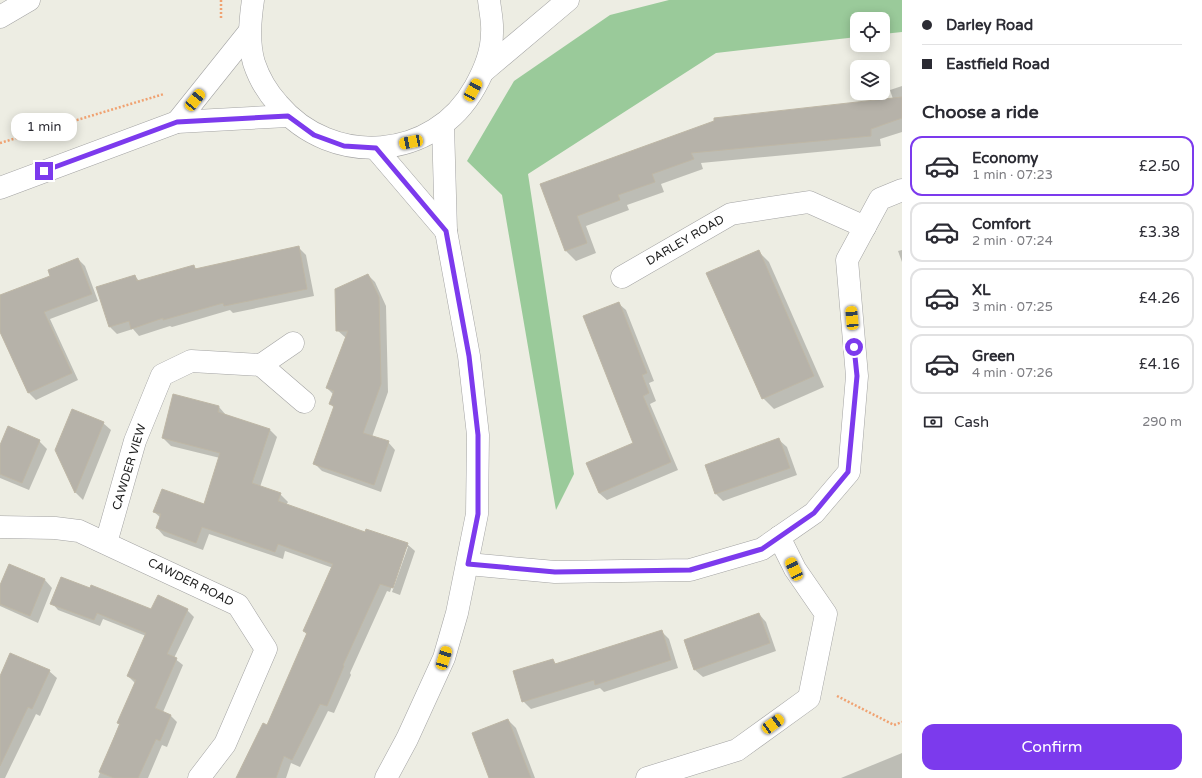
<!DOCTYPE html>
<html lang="en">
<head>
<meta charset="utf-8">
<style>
  :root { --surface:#fff; --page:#f2f2f3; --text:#2b2b33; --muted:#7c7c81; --line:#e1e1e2; --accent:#7c3aed }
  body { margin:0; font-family:"Varela Round",sans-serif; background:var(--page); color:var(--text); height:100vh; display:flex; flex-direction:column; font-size:15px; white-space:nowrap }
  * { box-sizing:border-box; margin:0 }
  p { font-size:13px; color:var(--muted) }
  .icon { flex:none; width:22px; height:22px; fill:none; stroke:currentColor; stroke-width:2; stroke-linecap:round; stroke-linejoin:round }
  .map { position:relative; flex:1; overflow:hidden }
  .panel { display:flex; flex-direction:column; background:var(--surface); width:300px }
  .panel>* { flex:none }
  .top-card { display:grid; align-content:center; height:88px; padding:0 20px; background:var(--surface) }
  .buttons { position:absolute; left:850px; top:12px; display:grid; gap:8px }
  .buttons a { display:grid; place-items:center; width:40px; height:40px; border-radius:8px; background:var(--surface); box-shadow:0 2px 10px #0003; font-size:20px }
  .end { position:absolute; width:18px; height:18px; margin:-9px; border:5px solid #7c3aed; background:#fff; box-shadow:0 0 0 2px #fff }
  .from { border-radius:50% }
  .bubble { position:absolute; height:28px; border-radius:12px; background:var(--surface); box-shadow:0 2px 10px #0003; font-size:13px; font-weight:600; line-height:28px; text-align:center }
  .car { position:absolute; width:12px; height:24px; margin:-12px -6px; border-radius:5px; box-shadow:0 0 3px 1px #0007; background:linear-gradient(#f5c518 24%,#345 0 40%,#f5c518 0 76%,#345 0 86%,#f5c518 0) }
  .top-card b { display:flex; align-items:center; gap:14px; height:38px; font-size:15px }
  .top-card b+b { border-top:1px solid var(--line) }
  .top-card i { width:10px; height:10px; background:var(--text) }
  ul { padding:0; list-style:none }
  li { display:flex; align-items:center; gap:12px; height:60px; margin:0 8px 6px; padding:0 12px; border:2px solid var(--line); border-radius:12px }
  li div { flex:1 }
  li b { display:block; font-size:15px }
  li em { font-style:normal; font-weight:600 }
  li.on { border-color:var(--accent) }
  li>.icon { width:36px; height:36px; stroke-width:1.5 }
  h2 { padding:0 20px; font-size:18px; line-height:48px }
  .pay { display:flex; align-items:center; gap:10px; height:44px; padding:0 20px; font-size:15px }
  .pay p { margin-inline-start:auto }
  .primary-button { display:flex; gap:8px; margin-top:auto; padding:8px 20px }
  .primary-button a { flex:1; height:46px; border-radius:12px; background:var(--accent); color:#fff; font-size:16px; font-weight:600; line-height:46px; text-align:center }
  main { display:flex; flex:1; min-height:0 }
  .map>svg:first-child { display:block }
</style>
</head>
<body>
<main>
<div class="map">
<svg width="902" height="778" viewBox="0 0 902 778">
  <rect width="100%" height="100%" fill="#edede3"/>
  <path fill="#9aca9a" d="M669,0h233v32l-19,2v-15h-26v18l-141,16 -188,121 46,300 -18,36 -54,-315 -35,-34 47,-80 96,-66z"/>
  <g fill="#0003">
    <path d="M902,86v46l-22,7 1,7 -180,17 2,6 -42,15 3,8 -37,13 2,5 -43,16 10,27 -20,8 -11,-11 -23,-66 351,-85 -3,-9z"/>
    <path d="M298,247l8,8 8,41 -81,17 -3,-3 -58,17 -2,-1 -31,10 -6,-7 -16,5 -7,-7 25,-51 5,6 53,-16 4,3z"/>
    <path d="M902,250v12l-4,-11z"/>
    <path d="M758,251l11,11 55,125 -50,22 -11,-11z"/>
    <path d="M78,259l7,7 13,35 -48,18 28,61 -42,20 -7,-7 -29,-62v-35l52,-19z"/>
    <path d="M368,275l7,7 11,24 2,86 -16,45 16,5 7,8 -14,42 -59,-21 -8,-8 20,-55 -4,-5 4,-8 -7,-7 19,-50 -9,-8z"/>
    <path d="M618,303l8,7 28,71 -5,2 7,18 -6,3 28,66 -71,30 -8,-7 35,-49z"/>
    <path d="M174,396l45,11 7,8 43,14 8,8 -17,50 20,7 8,8 -2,3 80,29 41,10 8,7 -15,44 -8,-3 16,-45h-3l-15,45 -3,-1 -37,82 1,2 -17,38 -6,-2 -28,56 -9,-4 -5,15h-47l29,-52 39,-91 -3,-4 29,-63 -48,-17 -2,8 -74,-25 -6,16 -39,-14 -7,-8 4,-10 -7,-6 50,-7 16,-47 -49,-12 -8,-8z"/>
    <path d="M103,423l8,7 -28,70 -7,-7 -20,-43z"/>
    <path d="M779,440l8,7 10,28 -74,26 -7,-7 -10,-29z"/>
    <path d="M39,441l8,8 -18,41 -29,-12v-31z"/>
    <path d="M9,565l36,15 7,8 -14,35 -38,-17v-19z"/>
    <path d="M52,603l100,7h35l7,7 -20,41 9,7 -20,47 8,4 6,6 -10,25 -5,-2 -14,33h-50l37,-95 -7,-7 18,-40 -43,-17 -3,7 -42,-16z"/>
    <path d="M759,614l7,8 10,29 -73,26 -8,-7 -10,-30z"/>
    <path d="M661,631l8,8 9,29 -74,24 -4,-4 -69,21 -8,-8 30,-40 4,4z"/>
    <path d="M49,671l8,7 -17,38 -4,-2 -31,64h-5v-99z"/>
    <path d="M508,720l8,8 19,50h-45z"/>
    <path d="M902,753v25h-61z"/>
  </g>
  <g fill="#b6b2a9" stroke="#beb7a6">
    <path d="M902,97v21l-31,11v7l-180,17 3,6 -42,15 3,8 -37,13 2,5 -43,16 10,27 -22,8 -25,-67 174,-63v-3z"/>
    <path d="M299,246l8,43 -83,17 -1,-3 -60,17v-2l-32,11 -2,-8 -20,6 -13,-40 39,-12 2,6 57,-16 1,4z"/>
    <path d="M759,250l55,126 -52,23 -56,-126z"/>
    <path d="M78,258l14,36 -48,18 28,61 -44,20 -28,-61v-37l50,-19 -2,-6z"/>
    <path d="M368,274l11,23 2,87 -18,49 26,8 -15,44 -61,-21 21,-58 -5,-2 5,-13 -8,-3 22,-57h-12l-1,-42z"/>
    <path d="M619,302l28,71 -5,2 7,18 -6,3 28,66 -72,31 -13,-30 47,-20 -50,-127z"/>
    <path d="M173,394l46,12 -1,6 52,17 -18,54 29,10 -3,8 87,31 1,-3 42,14 -15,45 -13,-4 -37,81 1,1 -17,40 -7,-2 -28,56 -8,-4 -8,22h-40l27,-55 4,2 40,-92 -4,-2 30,-67 -55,-20 -3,8 -73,-25 -6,16 -40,-15 5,-14 -8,-2 9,-23 42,15 16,-51 -58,-15z"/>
    <path d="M72,409l32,13 -29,71 -20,-43z"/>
    <path d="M8,426l32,14 -18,43 -22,-9v-29z"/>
    <path d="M779,438l11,30 -75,26 -10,-29z"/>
    <path d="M9,564l36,15 -15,37 -30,-12v-19z"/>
    <path d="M61,577l29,11 1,-3 60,24 7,-14 30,14 -21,45 10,4 -22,50 16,7 -11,26 -4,-2 -18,39h-24l-15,-6 21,-48 -3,-1 19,-43 -9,-4 19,-43 -49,-20 -3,7 -44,-16z"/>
    <path d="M759,613l11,30 -76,27 -10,-30z"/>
    <path d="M662,630l9,30 -76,25 -1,-5 -72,22 -9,-31 40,-12 2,5z"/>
    <path d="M10,653l40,17 -18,39 -4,-2 -28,59v-90z"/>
    <path d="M508,719l23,59h-42l-17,-45z"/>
  </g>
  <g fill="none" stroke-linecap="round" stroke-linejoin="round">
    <g stroke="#a3a3a3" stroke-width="23">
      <g id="minor">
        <path d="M253,0c-3,21 -5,42 1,63 5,15 14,30 24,41 54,64 156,57 197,-17 9,-16 17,-35 17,-54 1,-11 -2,-22 -3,-33"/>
        <path d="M0,17l29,-17"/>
        <path d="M485,70l83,-70"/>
        <path d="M177,122l72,-90"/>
        <path d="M376,149l70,82"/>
        <path d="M0,188l177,-66 111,-6"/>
        <path d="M622,277l109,-63 78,-12 56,25"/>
        <path d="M293,343l-32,22 43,37"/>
        <path d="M0,527l55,1 24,3 159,74 28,44 -41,95 -26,34"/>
        <path d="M106,543l29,-102 27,-66 29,-14 70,4"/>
        <path d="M468,564l87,8 135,-2 72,-21 52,-36 35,-41 8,-96 -10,-116 33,-61 22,-9"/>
        <path d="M386,778l21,-39 37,-81 13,-45 20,-99 1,-79 -9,-79 -23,-125 -3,-106"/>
        <path d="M647,778l90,-28 72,-52 17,-84 -31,-45 -16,-32"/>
      </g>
    </g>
    <g stroke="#f0a271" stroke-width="2.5" stroke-dasharray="2 2" stroke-linecap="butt">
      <path d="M221,0v18"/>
      <path d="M0,143l164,-49"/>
      <path d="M837,696l57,29 8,-3"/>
    </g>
    <use href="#minor" stroke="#fff" stroke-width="22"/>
  </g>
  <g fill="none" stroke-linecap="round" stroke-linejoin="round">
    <path stroke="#7c3aed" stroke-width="5" d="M44,171l133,-49 111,-6 26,19 30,11 32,2 70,83 23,125 9,79v79l-10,50 87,8 135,-2 72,-21 52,-36 34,-41 9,-96 -3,-29"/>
  </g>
  <g text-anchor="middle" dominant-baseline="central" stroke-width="3" stroke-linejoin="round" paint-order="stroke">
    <g font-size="12" fill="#1c1c1c" stroke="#fff">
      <text transform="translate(685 240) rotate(-30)">DARLEY ROAD</text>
      <text transform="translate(129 467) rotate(-73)">CAWDER VIEW</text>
      <text transform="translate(191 582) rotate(26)">CAWDER ROAD</text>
    </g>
  </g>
</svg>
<div class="buttons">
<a><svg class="icon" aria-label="locate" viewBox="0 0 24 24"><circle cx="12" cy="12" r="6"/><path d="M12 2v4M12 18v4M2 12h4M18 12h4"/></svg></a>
<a><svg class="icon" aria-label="layers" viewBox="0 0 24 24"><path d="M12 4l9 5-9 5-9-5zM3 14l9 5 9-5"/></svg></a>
</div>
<i class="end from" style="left:854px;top:347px"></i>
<i class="end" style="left:44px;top:171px"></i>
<div class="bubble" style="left:11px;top:113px;width:66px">1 min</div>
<i class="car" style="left:473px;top:90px;rotate:29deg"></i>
<i class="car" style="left:195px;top:100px;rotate:39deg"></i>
<i class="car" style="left:411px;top:142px;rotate:259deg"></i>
<i class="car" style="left:852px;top:318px;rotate:355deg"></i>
<i class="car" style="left:794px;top:569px;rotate:335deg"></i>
<i class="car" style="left:444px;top:658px;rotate:17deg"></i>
<i class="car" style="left:773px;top:724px;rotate:54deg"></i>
</div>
<section class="panel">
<div class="top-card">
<b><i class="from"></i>Darley Road</b>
<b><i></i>Eastfield Road</b>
</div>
<h2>Choose a ride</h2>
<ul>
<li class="on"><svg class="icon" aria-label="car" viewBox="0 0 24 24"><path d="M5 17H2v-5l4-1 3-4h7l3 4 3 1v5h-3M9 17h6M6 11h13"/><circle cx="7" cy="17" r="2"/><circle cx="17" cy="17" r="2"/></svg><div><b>Economy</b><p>1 min · 07:23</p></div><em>£2.50</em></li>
<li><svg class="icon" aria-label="car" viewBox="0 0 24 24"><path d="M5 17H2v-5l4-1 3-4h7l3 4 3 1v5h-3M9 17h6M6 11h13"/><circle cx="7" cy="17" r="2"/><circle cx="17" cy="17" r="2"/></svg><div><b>Comfort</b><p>2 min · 07:24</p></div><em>£3.38</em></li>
<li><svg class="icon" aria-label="car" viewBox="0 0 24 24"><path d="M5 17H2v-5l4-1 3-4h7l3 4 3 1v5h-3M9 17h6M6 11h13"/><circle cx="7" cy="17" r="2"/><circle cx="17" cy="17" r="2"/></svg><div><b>XL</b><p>3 min · 07:25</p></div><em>£4.26</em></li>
<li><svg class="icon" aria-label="car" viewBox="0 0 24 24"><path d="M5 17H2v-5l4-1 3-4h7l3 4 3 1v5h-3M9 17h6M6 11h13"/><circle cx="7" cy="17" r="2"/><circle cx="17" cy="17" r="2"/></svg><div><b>Green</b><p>4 min · 07:26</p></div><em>£4.16</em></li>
</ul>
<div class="pay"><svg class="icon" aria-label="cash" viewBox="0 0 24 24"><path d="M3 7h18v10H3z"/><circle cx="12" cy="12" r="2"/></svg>Cash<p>290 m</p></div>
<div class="primary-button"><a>Confirm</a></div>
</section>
</main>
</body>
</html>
